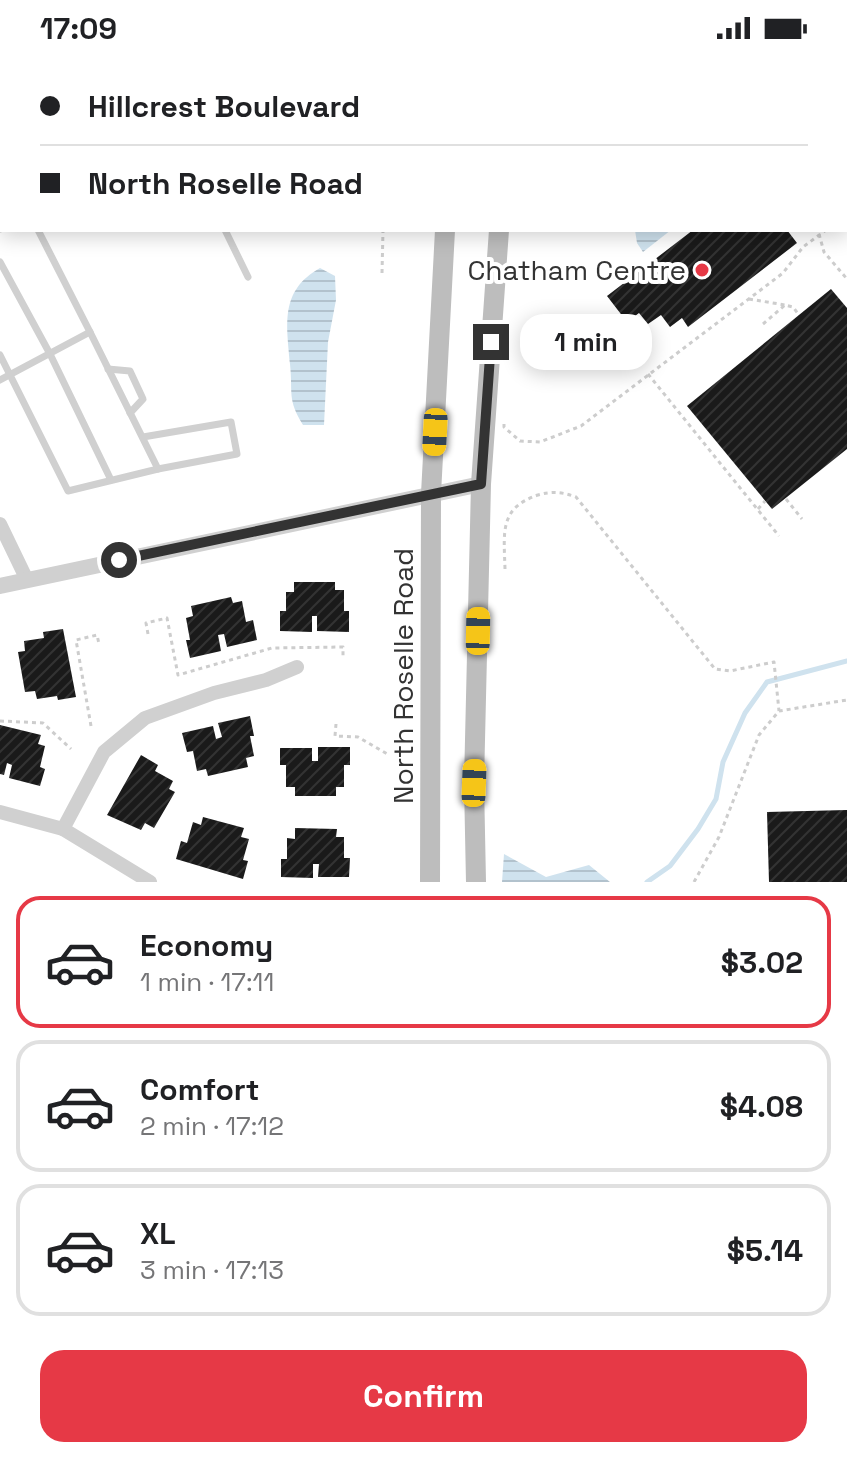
<!DOCTYPE html>
<html lang="en">
<head>
<meta charset="utf-8">
<style>
  :root { --surface:#fff; --page:#f6f6f6; --text:#202124; --muted:#757577; --line:#e0e0e0; --accent:#e63946 }
  body { margin:0; font-family:"Space Grotesk",sans-serif; background:var(--page); color:var(--text); height:100vh; display:flex; flex-direction:column; font-size:30px; white-space:nowrap }
  * { box-sizing:border-box; margin:0 }
  p { font-size:26px; color:var(--muted) }
  .icon { flex:none; width:44px; height:44px; fill:none; stroke:currentColor; stroke-width:2; stroke-linecap:round; stroke-linejoin:round }
  .map { position:relative; height:826px; overflow:hidden }
  .details { display:flex; flex-direction:column; background:var(--surface); flex:1 }
  .details>* { flex:none }
  .top-card { position:absolute; left:0px; top:0px; width:848px; height:176px; box-shadow:0 4px 20px #0003; display:grid; align-content:center; height:176px; padding:0 40px; background:var(--surface) }
  .end { position:absolute; width:36px; height:36px; margin:-18px; border:10px solid #333; background:#fff; box-shadow:0 0 0 4px #fff }
  .from { border-radius:50% }
  .bubble { position:absolute; height:56px; border-radius:24px; background:var(--surface); box-shadow:0 4px 20px #0003; font-size:26px; font-weight:700; line-height:56px; text-align:center }
  .car { position:absolute; width:24px; height:48px; margin:-24px -12px; border-radius:10px; box-shadow:0 0 6px 2px #0007; background:linear-gradient(#f5c518 24%,#345 0 40%,#f5c518 0 76%,#345 0 86%,#f5c518 0) }
  .top-card b { display:flex; align-items:center; gap:28px; height:76px; font-size:30px }
  .top-card b+b { border-top:2px solid var(--line) }
  .top-card i { width:20px; height:20px; background:var(--text) }
  ul { padding:14px 0 0; list-style:none }
  li { display:flex; align-items:center; gap:24px; height:132px; margin:0 16px 12px; padding:0 24px; border:4px solid var(--line); border-radius:24px }
  li div { flex:1 }
  li b { display:block; font-size:30px }
  li em { font-style:normal; font-weight:700 }
  li.on { border-color:var(--accent) }
  li>.icon { width:72px; height:72px; stroke-width:1.5 }
  .cta { display:flex; gap:16px; margin-top:auto; padding:16px 40px }
  .cta a { flex:1; height:92px; border-radius:24px; background:var(--accent); color:#fff; font-size:32px; font-weight:700; line-height:92px; text-align:center }
  .status { display:flex; justify-content:space-between; align-items:center; height:56px; padding:0 40px; background:var(--surface); direction:ltr }
  .status svg { height:22px; fill:currentColor }
  .map>svg:first-child { display:block }
</style>
</head>
<body>
<div class="status"><b>17:09</b><svg viewBox="0 0 49 12"><path d="M0 12V9h3v3zM5 12V6h3v6zM10 12V3h3v9zM15 12V0h3v12zM26 1h20v11H26zM47 4h2v5h-2z"/></svg></div>
<div class="map">
<svg width="847" height="826" viewBox="0 0 847 826">
  <defs>
    <pattern id="water-rules" width="6" height="5" patternUnits="userSpaceOnUse" patternTransform="scale(2)"><rect width="6" height="5" fill="#cfe2ee"/><path d="M0 2.5h6" fill="none" stroke="#b2c2cd"/></pattern>
    <pattern id="building-hatch" width="6" height="6" patternUnits="userSpaceOnUse" patternTransform="scale(2)"><rect width="6" height="6" fill="#1a1a1a"/><path d="M-1 1l2-2M0 6l6-6M5 7l2-2" fill="none" stroke="#333"/></pattern>
  </defs>
  <rect width="100%" height="100%" fill="#fff"/>
  <g fill="url(#water-rules)">
    <path d="M635,174h36l-28,22 -6,-9z"/>
    <path d="M320,212l15,8 1,24 -8,42 -4,83h-21c-16,-26 -10,-32 -13,-61 -3,-39 -11,-73 30,-96z"/>
    <path d="M504,798l42,23 43,-12 21,17h-108z"/>
  </g>
  <g fill="none" stroke-linecap="round" stroke-linejoin="round">
    <path stroke="#cfe2ee" stroke-width="5" d="M647,826l23,-16 28,-37 18,-30 7,-37 22,-49 22,-31 80,-21"/>
  </g>
  <g fill="url(#building-hatch)">
    <path d="M693,174h94l10,13 -109,84 -6,-9 -12,9 -9,-12 -13,9 -9,-11 -12,9 -20,-26z"/>
    <path d="M831,233l16,19v141l-75,60 -85,-103z"/>
    <path d="M294,526h41v8h9v21h5v21l-32,-1v-15h-5v16l-32,-1v-20h6v-19h8z"/>
    <path d="M231,541l2,6 9,-2 4,21 7,-2 4,20 -30,7 -3,-13 -6,1 3,16 -31,7 -4,-18h4l-4,-22 7,-2 -2,-10z"/>
    <path d="M63,573l13,68 -18,3 -1,-4 -20,3 -2,-8 -10,1 -7,-40 7,-1 -1,-10 20,-3 -1,-6z"/>
    <path d="M250,660l4,20h-4l4,20 -8,2 2,9 -40,9 -2,-7 -9,2 -4,-20 -6,1 -5,-19 31,-7 3,13 6,-2 -4,-14z"/>
    <path d="M0,669l41,10 -3,9 7,2 -5,21 5,2 -5,17 -31,-8 3,-13 -5,-2 -3,12 -4,-1z"/>
    <path d="M318,691h32v18h-6v22h-8v9h-41v-9h-9v-22h-6v-17h32v13h6z"/>
    <path d="M141,699l17,10 -3,6 18,10 -4,8 6,3 -21,36 -9,-5 -4,7 -34,-15z"/>
    <path d="M847,754v72h-78l-2,-70z"/>
    <path d="M203,761l41,11 -3,9 8,2 -6,21 5,1 -5,18 -67,-20 5,-18 6,2 6,-21 8,3z"/>
    <path d="M295,772l42,1 -1,8h8v21h6l-1,19h-31l1,-13h-6v14l-32,-1v-18h6v-21l8,1z"/>
  </g>
  <g fill="none" stroke-linecap="round" stroke-linejoin="round">
    <g stroke="#cdcdcd" stroke-width="3" stroke-dasharray="4 4" stroke-linecap="butt">
      <path d="M384,0v2"/>
      <path d="M846,164h1"/>
      <path d="M819,178l5,18 23,27"/>
      <path d="M382,217l1,-43"/>
      <path d="M749,243l36,6"/>
      <path d="M763,268l22,-19 8,2 6,8"/>
      <path d="M648,318l131,162"/>
      <path d="M504,368v3l16,14 20,1 41,-16 202,-153 20,-26 23,-17"/>
      <path d="M786,443l16,20"/>
      <path d="M758,453l7,-8"/>
      <path d="M505,513c-1,-37 -6,-61 33,-74 14,-4 25,-3 38,2l139,172 15,2 44,-9 5,49"/>
      <path d="M148,578l-2,-11 21,-5 11,57 94,-27 71,-1v11"/>
      <path d="M0,665l43,2 28,26"/>
      <path d="M336,668l-1,12 23,1 31,18"/>
      <path d="M91,670l-15,-86 21,-5 2,9"/>
      <path d="M694,826l25,-45 40,-102 20,-24 68,-11"/>
    </g>
    <g stroke="#d0d0d0" stroke-width="7">
      <path d="M0,109l2,-1"/>
      <path d="M0,173l2,-1"/>
      <path d="M38,174l52,102"/>
      <path d="M225,174l23,47"/>
      <path d="M0,206l50,92 61,126"/>
      <path d="M0,299l68,136 90,-22 -68,-137c-30,16 -60,32 -90,48"/>
      <path d="M108,313l22,2 13,28 -13,14"/>
      <path d="M143,381l88,-15 6,32 -79,15"/>
    </g>
    <g stroke="#d0d0d0" stroke-width="14">
      <path d="M0,468l27,56"/>
      <path d="M0,756l63,17 87,53"/>
      <path d="M63,773l41,-77 41,-34 69,-25 52,-13 31,-13"/>
    </g>
    <path stroke="#d0d0d0" stroke-width="16" d="M0,530l481,-102"/>
    <g stroke="#bdbdbd" stroke-width="20">
      <path d="M510,2l1,-2"/>
      <path d="M430,826l1,-388 14,-264"/>
      <path d="M476,826l-2,-99 7,-299 18,-254"/>
    </g>
    <path stroke="#9a9a9a" stroke-width="24" d="M447,0l1,2"/>
  </g>
  <g fill="none" stroke-linecap="round" stroke-linejoin="round">
    <path stroke="#333" stroke-width="10" d="M119,504l362,-76 10,-142"/>
  </g>
  <circle fill="#e63946" stroke="#fff" stroke-width="3" cx="702" cy="214" r="8"/>
  <g text-anchor="middle" dominant-baseline="central" stroke-width="8" stroke-linejoin="round" paint-order="stroke">
    <g font-size="28" fill="#333" stroke="#fff" text-anchor="end">
      <text x="686" y="214">Chatham Centre</text>
    </g>
    <g font-size="28" fill="#333" stroke="#fff">
      <text transform="translate(403 620) rotate(-90)">North Roselle Road</text>
    </g>
  </g>
</svg>
<i class="end from" style="left:119px;top:504px"></i>
<i class="end" style="left:491px;top:286px"></i>
<div class="bubble" style="left:520px;top:258px;width:132px">1 min</div>
<i class="car" style="left:435px;top:376px;rotate:183deg"></i>
<i class="car" style="left:478px;top:575px;rotate:1deg"></i>
<i class="car" style="left:474px;top:727px;rotate:2deg"></i>
<div class="top-card">
<b><i class="from"></i>Hillcrest Boulevard</b>
<b><i></i>North Roselle Road</b>
</div>
</div>
<section class="details">
<ul>
<li class="on"><svg class="icon" aria-label="car" viewBox="0 0 24 24"><path d="M5 17H2v-5l4-1 3-4h7l3 4 3 1v5h-3M9 17h6M6 11h13"/><circle cx="7" cy="17" r="2"/><circle cx="17" cy="17" r="2"/></svg><div><b>Economy</b><p>1 min · 17:11</p></div><em>$3.02</em></li>
<li><svg class="icon" aria-label="car" viewBox="0 0 24 24"><path d="M5 17H2v-5l4-1 3-4h7l3 4 3 1v5h-3M9 17h6M6 11h13"/><circle cx="7" cy="17" r="2"/><circle cx="17" cy="17" r="2"/></svg><div><b>Comfort</b><p>2 min · 17:12</p></div><em>$4.08</em></li>
<li><svg class="icon" aria-label="car" viewBox="0 0 24 24"><path d="M5 17H2v-5l4-1 3-4h7l3 4 3 1v5h-3M9 17h6M6 11h13"/><circle cx="7" cy="17" r="2"/><circle cx="17" cy="17" r="2"/></svg><div><b>XL</b><p>3 min · 17:13</p></div><em>$5.14</em></li>
</ul>
<div class="cta"><a>Confirm</a></div>
</section>
</body>
</html>
